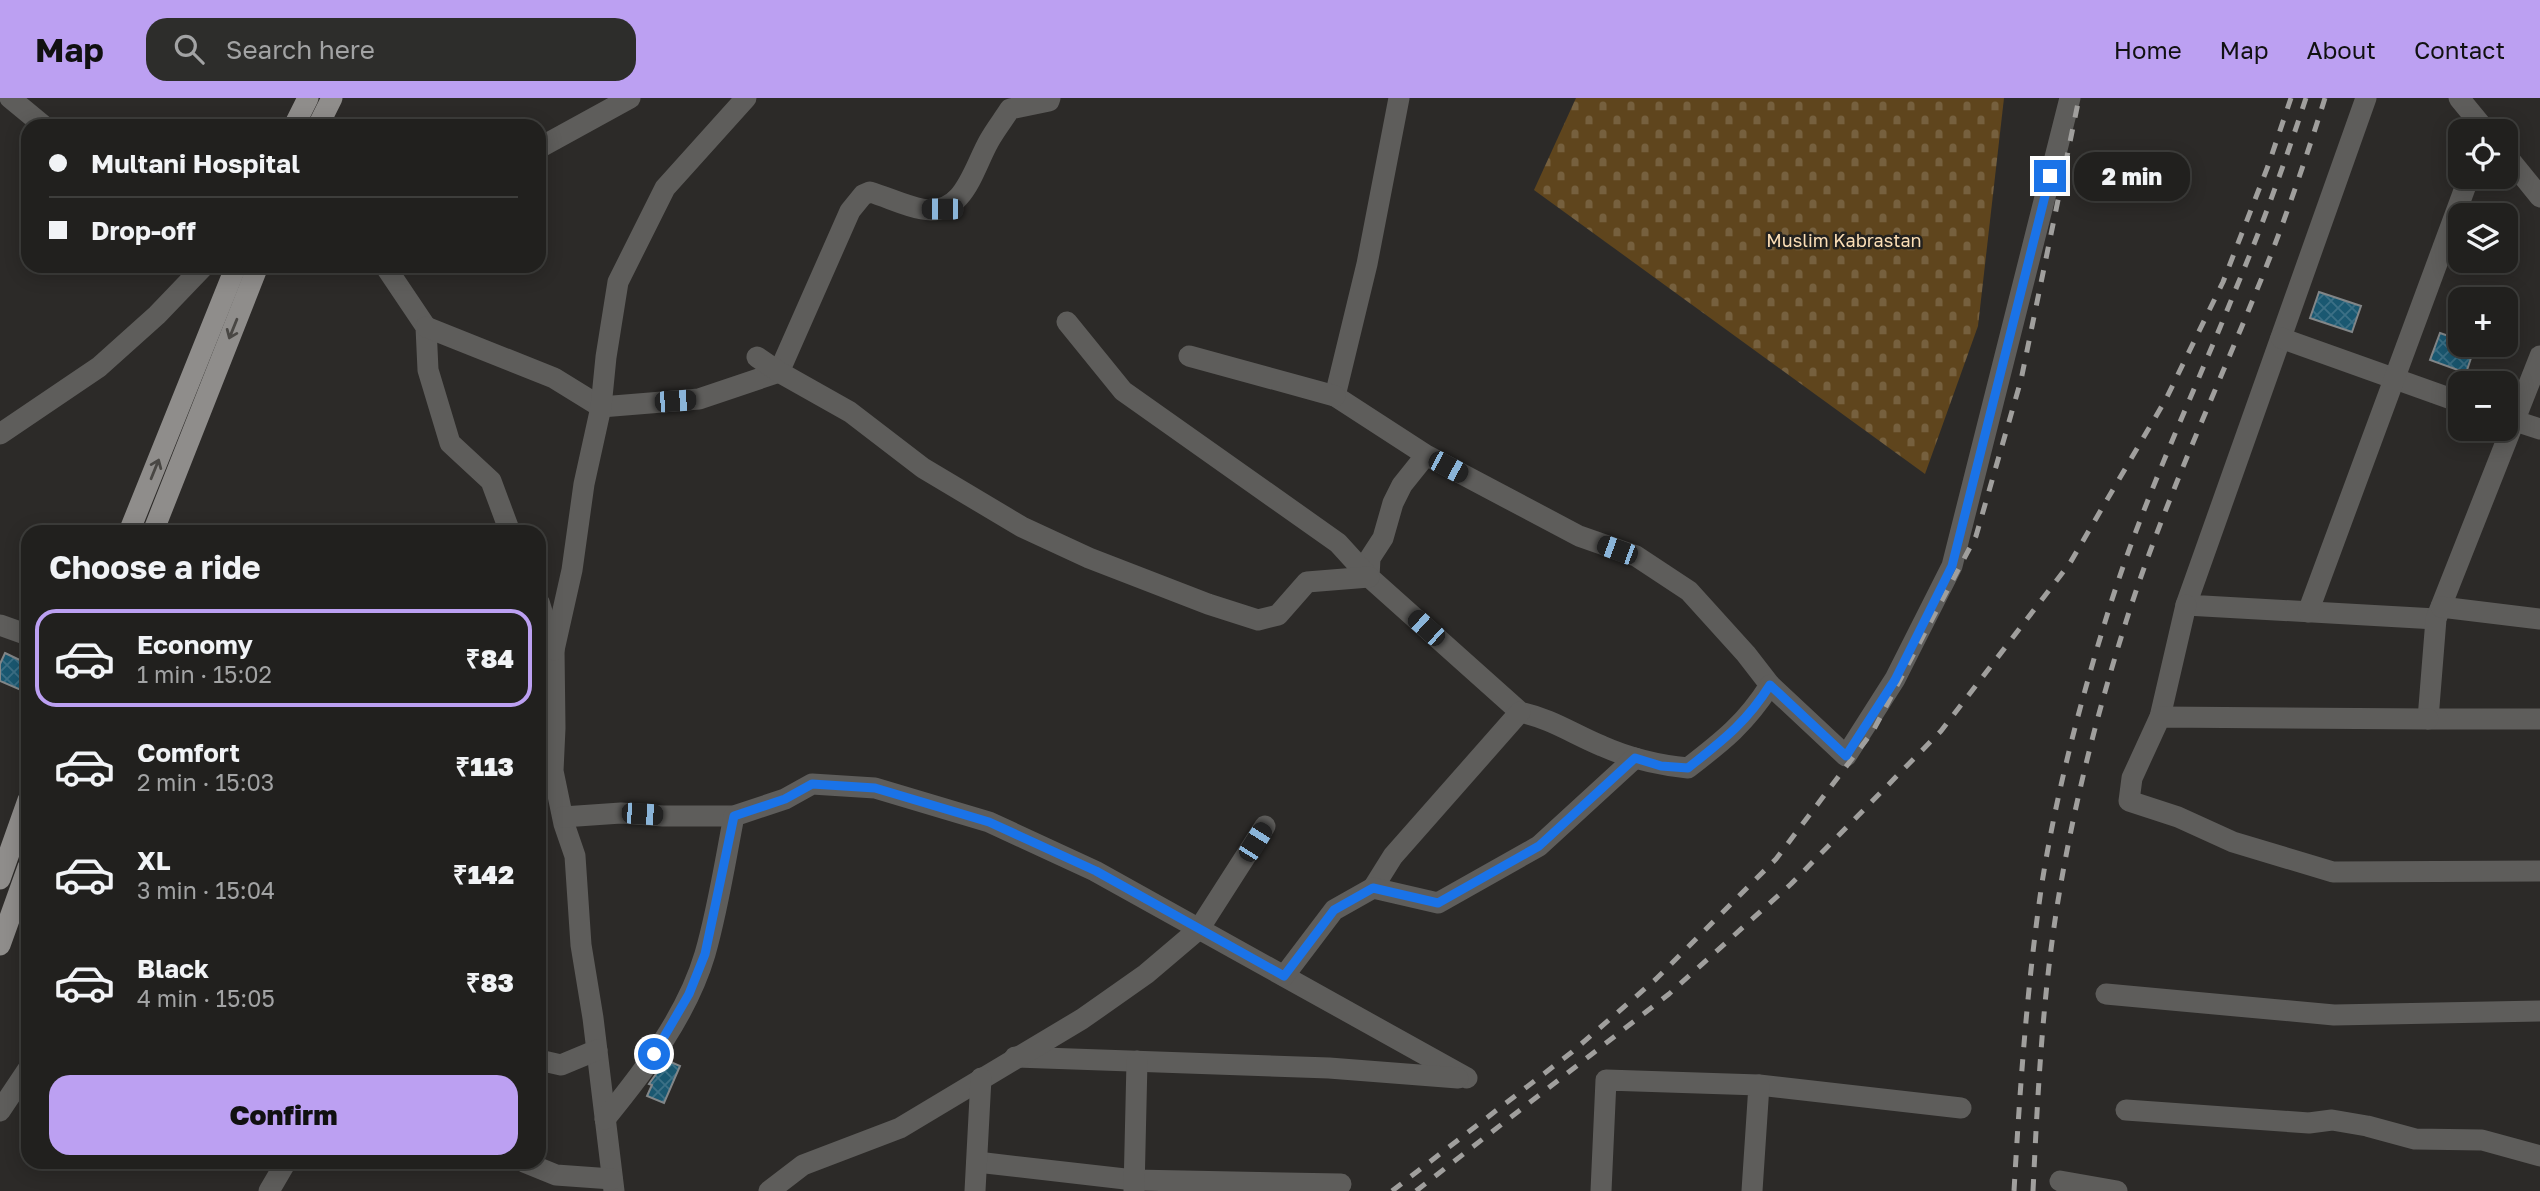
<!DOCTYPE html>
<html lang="en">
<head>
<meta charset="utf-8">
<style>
  :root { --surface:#21201e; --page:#2d2d2b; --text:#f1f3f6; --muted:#a2a3a4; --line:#3e3e3c; --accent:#bca0f2 }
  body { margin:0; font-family:"Golos Text",sans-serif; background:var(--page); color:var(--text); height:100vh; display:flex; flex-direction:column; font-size:26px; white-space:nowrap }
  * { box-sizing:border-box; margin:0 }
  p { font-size:23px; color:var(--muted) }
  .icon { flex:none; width:38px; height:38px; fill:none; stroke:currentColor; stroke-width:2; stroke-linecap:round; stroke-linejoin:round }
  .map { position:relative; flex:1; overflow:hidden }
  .panel { position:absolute; left:21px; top:427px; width:525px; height:644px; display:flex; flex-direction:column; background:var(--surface); border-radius:21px; box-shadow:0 4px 18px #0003,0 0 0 2px var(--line) }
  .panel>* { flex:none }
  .guide { position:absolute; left:21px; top:21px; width:525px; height:154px; border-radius:21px; box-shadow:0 4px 18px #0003,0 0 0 2px var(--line); display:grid; align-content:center; height:154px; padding:0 28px; background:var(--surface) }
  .buttons { position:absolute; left:2448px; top:21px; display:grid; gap:14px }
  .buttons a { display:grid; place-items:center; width:70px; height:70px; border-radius:14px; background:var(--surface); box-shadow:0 4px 18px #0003,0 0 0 2px var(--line); font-size:35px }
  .end { position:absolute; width:32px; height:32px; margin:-16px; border:9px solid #1a73e8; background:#fff; box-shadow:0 0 0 4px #fff }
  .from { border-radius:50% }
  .bubble { position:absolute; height:49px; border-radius:21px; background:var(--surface); box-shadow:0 4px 18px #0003,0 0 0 2px var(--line); font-size:23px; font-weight:800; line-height:49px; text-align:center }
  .car { position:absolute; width:21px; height:42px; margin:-21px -10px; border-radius:9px; box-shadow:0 0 5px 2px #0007; background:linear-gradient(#222 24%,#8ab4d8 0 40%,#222 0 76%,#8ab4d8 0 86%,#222 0) }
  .guide b { display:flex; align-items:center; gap:24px; height:66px; font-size:26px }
  .guide b+b { border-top:2px solid var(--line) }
  .guide i { width:18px; height:18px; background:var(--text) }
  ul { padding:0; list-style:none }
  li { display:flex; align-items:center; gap:21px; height:98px; margin:0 14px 10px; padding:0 14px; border:4px solid transparent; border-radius:21px }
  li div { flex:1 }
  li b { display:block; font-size:26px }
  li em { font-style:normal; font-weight:800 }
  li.on { border-color:var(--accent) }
  li>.icon { width:63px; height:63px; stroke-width:1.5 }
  h2 { padding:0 28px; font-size:32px; line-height:84px }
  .cta { display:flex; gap:14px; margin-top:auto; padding:14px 28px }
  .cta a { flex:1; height:80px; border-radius:21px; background:var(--accent); color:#111; font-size:28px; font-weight:800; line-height:80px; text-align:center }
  header { display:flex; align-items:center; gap:42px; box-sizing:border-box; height:98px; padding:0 35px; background:var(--accent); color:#111 }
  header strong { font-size:33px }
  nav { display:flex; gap:38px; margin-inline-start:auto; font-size:24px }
  .search { width:490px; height:63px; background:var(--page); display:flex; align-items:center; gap:18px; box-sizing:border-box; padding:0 24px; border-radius:21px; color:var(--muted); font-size:26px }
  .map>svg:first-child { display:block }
</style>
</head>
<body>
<header>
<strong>Map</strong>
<div class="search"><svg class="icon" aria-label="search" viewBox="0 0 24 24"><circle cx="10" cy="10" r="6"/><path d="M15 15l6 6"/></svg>Search here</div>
<nav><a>Home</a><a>Map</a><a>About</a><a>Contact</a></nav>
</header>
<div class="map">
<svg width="2540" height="1093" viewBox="0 0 2540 1093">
  <defs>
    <pattern id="cemetery-stones" width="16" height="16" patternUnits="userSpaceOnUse" patternTransform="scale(1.75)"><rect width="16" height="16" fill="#5f451d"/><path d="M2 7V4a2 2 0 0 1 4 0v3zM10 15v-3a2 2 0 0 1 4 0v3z" fill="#76603e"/></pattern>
    <pattern id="building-cross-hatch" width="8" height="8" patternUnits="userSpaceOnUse" patternTransform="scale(1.75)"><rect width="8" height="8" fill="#1a5871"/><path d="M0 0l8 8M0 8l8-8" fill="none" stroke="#3c7086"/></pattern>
  </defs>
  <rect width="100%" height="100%" fill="#2c2a28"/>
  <path fill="url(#cemetery-stones)" d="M1576,0h428l-26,228 -53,148 -391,-284z"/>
  <g fill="url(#building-cross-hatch)" stroke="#828688" stroke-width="2">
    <path d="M2319,194l42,14 -9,26 -42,-14z"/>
    <path d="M2440,235l20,7v5l15,1 -9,27 -36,-13z"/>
    <path d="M5,555l23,11v29l-28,-12v-17z"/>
    <path d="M666,962l14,6 -16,37 -17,-7 5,-11 -3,-1z"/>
  </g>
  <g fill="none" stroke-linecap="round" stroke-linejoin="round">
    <g stroke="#5e5d5b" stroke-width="21">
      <path d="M10,0l34,28"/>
      <path d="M1399,0l-32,166 -32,132 91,59 153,81 57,20 53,35 57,63 24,31c-24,38 -47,56 -82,83 -30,-3 -59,-10 -86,-22 -29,-12 -50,-27 -82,-34l-151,-135 1,-19 13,-20 10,-35 9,-18 24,-30"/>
      <path d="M2366,0l-180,507 250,14"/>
      <path d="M2459,0l27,33"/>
      <path d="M539,50l91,-50"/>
      <path d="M2506,57l34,42"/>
      <path d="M385,168l41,61 2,43 22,73 41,38 19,51"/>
      <path d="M1067,224l56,69 215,152 31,34"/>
      <path d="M426,229l128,51 47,29 98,-8 80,-27 71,-161 13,-16 7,-3c17,5 35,14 52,17 42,8 51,-40 67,-68 6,-11 14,-21 21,-32l39,-8 1,-3"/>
      <path d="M2281,240l179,64"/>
      <path d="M1189,258l146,40"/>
      <path d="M2540,258l-104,263 -8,100h112"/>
      <path d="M757,259l22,15 71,40 73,56 99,59 67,31 119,46 50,16 20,-5 29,-33 62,-5"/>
      <path d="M2506,320l34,11"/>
      <path d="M0,336l99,-67 58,-52 47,-49"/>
      <path d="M539,504l15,48 1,78 -2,43 11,53 11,32 6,89 12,73 21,173"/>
      <path d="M2441,509l99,12"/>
      <path d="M2308,514l161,-435"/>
      <path d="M0,527l28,10"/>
      <path d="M554,552l18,-80 12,-86 17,-77 5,-50 12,-75 47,-94 81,-90"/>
      <path d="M1770,587l76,71 49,-77 57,-113 118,-468"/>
      <path d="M2160,619l26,-112"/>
      <path d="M2428,621l-268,-2 -28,61 -3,23 49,16 55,25 100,30 207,-1"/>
      <path d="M563,719l58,-4 42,3h71l51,-17 27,-15 63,4 114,34 106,49 372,207"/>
      <path d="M1373,790l20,-32 127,-144"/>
      <path d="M1284,878l50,-66 39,-22 65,15 101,-57 96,-88"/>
      <path d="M2106,896l228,21 206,-4"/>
      <path d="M1015,959l314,11 129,10"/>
      <path d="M539,962l22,5 36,-15"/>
      <path d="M1759,987l202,23"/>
      <path d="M2126,1012l183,13 23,-3 35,6 48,13 67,1 58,16"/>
      <path d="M0,1013l28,-42"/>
      <path d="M605,1021c40,-49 82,-104 100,-165 13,-45 20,-92 29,-138"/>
      <path d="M524,1064l32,13 56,4"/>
      <path d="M977,1064l157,18 207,4"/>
      <path d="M2060,1083l57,10"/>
      <path d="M269,1093l17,-29"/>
      <path d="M769,1093l34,-26 97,-37 182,-109 64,-45 53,-45 66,-103"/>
      <path d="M975,1093l6,-113"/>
      <path d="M1134,1093l3,-130"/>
      <path d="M1601,1093l5,-111 153,5 -7,106"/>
    </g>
    <g stroke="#8f8d8b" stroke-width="21">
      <path d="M294,28l14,-28"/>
      <path d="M318,28l14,-28"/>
      <path d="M129,434l107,-266"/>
      <path d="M153,434l105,-266"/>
      <path d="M0,781l28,-79"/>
      <path d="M0,847l28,-78"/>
    </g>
    <g stroke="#a09f9d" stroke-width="5" stroke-dasharray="12 12" stroke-linecap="butt">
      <path d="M1392,1093l180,-139 84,-73 120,-120 97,-128 103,-195 45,-156 58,-282"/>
      <path d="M1416,1093l253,-197 122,-110 150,-153 129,-168 96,-164 57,-117 45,-116 23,-68"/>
      <path d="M2014,1093c6,-103 13,-206 28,-308 14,-88 37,-176 63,-261 35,-116 87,-224 132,-336 26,-62 48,-124 69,-188"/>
      <path d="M2033,1093c5,-103 10,-206 28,-308 15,-86 37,-172 63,-255 35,-113 85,-221 130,-331 27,-65 50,-132 71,-199"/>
    </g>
  </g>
  <defs><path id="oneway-shaft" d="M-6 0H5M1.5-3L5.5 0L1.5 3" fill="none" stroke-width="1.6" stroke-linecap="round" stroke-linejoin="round" transform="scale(1.75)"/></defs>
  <g stroke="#494744">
    <use href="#oneway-shaft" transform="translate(233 231) rotate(112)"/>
    <use href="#oneway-shaft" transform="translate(155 371) rotate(-68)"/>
  </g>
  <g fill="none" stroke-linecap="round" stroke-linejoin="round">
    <path stroke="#1a73e8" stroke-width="9" d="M654,956l35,-60 16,-40 29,-138 51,-17 27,-15 63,4 114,34 107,49 188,105 50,-66 39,-22 65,15 101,-57 96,-88 26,8 27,2c35,-28 58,-45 82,-83l76,71 49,-76 57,-114 98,-390"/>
  </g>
  <g text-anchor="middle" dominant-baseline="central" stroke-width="5" stroke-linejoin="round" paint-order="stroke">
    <g font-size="18" fill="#fbdeb6" stroke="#23211e">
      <text x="1844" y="142">Muslim Kabrastan</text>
    </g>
  </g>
</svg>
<div class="buttons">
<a><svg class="icon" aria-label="locate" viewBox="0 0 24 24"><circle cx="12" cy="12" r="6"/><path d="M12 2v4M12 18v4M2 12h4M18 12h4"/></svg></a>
<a><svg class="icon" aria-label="layers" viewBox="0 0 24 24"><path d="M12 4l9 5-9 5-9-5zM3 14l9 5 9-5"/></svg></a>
<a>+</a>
<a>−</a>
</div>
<i class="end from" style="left:654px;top:956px"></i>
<i class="end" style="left:2050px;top:78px"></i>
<div class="bubble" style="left:2074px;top:54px;width:116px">2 min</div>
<i class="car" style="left:942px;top:111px;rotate:270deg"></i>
<i class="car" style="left:675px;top:303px;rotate:86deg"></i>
<i class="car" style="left:1448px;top:369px;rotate:118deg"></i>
<i class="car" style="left:1617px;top:452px;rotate:290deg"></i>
<i class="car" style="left:1426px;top:530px;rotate:312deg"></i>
<i class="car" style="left:642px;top:716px;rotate:94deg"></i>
<i class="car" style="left:1255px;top:744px;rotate:32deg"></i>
<div class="guide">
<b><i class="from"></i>Multani Hospital</b>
<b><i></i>Drop-off</b>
</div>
<section class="panel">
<h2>Choose a ride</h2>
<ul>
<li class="on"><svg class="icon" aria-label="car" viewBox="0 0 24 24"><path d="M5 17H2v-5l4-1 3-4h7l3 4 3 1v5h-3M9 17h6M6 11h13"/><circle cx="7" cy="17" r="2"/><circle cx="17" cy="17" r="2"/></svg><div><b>Economy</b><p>1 min · 15:02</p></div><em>₹84</em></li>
<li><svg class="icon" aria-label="car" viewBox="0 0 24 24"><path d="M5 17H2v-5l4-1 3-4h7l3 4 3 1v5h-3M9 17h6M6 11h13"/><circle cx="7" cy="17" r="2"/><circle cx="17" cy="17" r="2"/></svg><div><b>Comfort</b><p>2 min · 15:03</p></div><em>₹113</em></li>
<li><svg class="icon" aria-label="car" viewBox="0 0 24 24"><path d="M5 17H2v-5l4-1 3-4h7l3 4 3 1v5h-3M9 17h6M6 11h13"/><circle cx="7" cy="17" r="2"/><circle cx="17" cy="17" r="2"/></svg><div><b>XL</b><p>3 min · 15:04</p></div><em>₹142</em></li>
<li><svg class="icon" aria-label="car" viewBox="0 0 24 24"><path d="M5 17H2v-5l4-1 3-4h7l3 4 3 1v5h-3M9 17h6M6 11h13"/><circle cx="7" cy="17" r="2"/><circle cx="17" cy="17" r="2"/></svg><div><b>Black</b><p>4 min · 15:05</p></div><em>₹83</em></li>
</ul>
<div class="cta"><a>Confirm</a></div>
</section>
</div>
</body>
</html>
